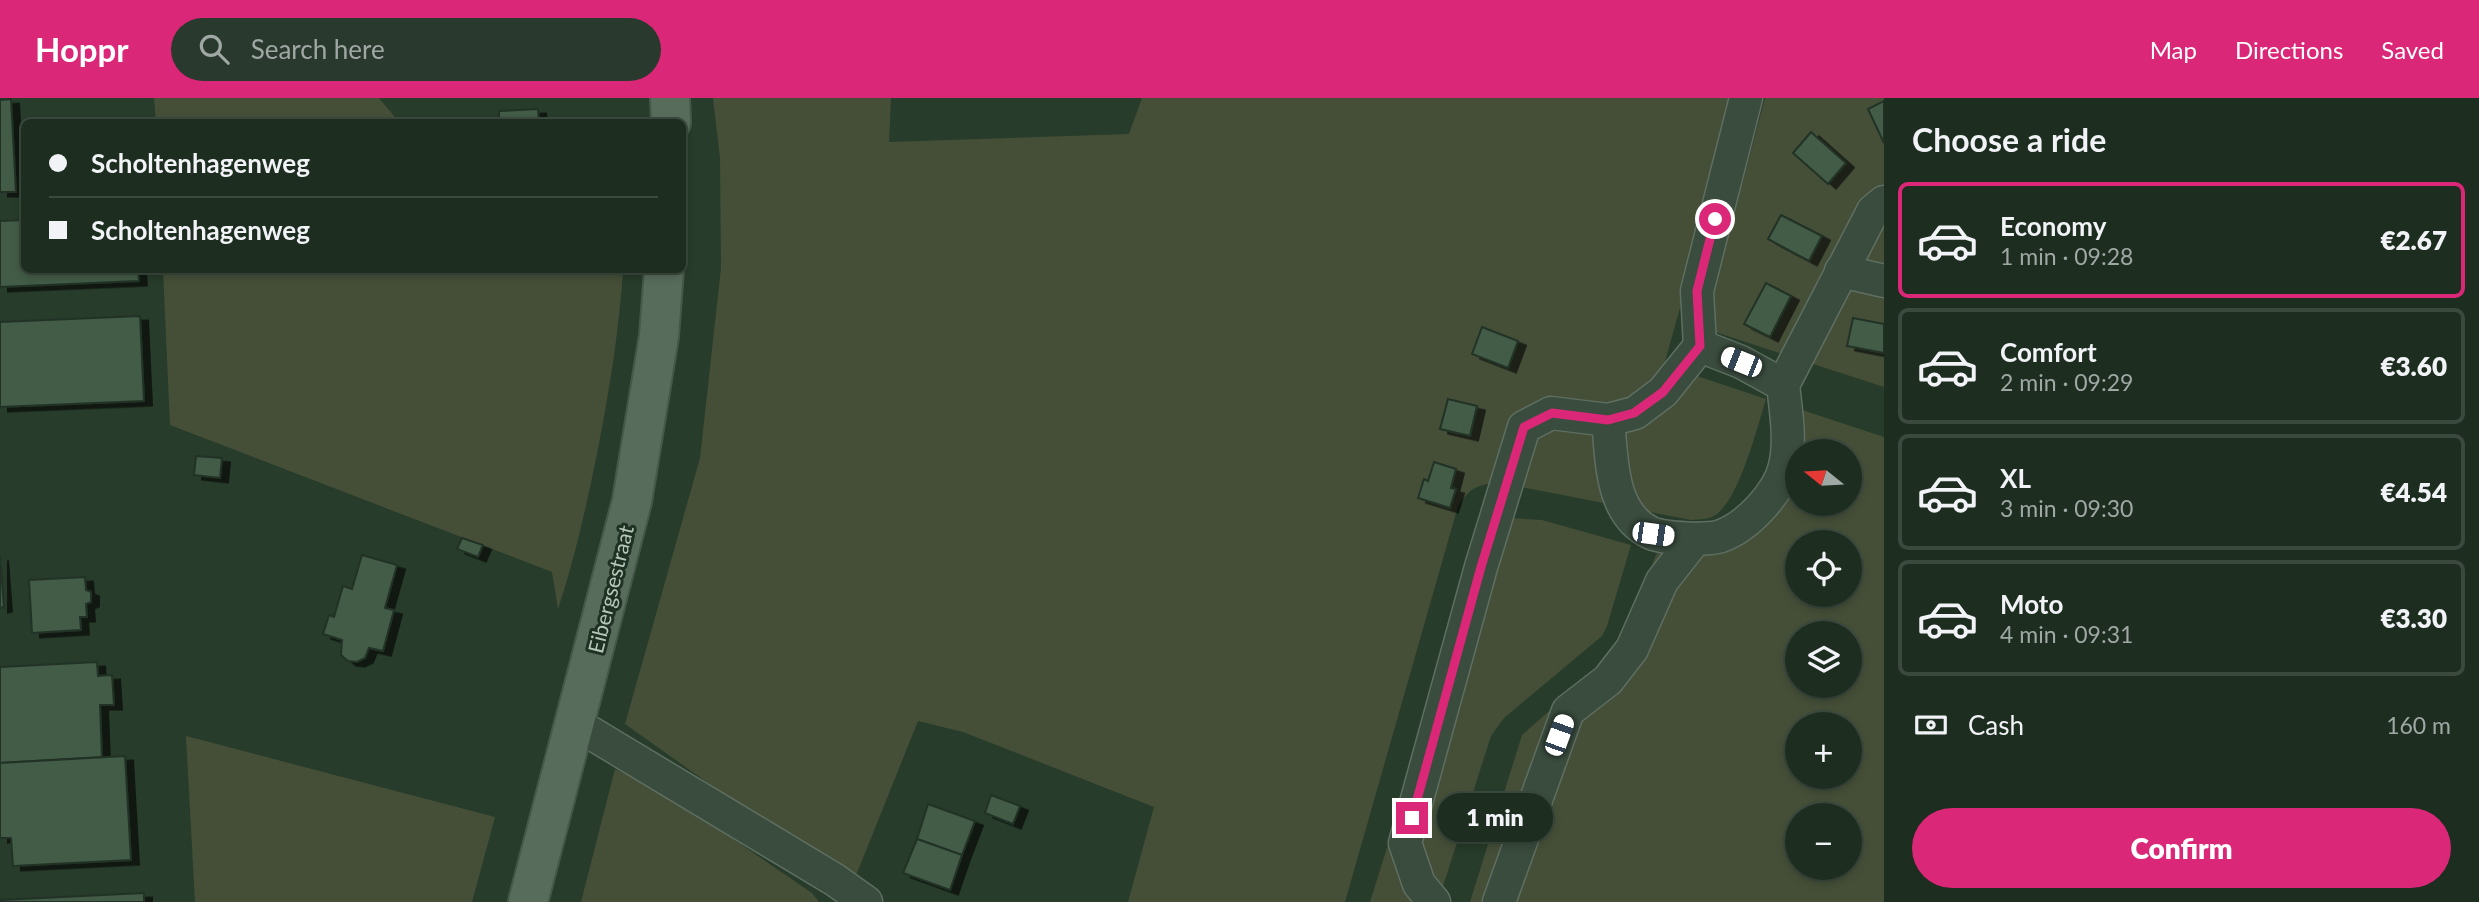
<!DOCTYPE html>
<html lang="en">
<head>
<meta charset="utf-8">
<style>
  :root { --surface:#1d2d20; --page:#2a392d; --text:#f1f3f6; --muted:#a0a8a5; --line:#3b493e; --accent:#db2777 }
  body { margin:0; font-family:Lato,sans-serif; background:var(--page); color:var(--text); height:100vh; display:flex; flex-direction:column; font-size:26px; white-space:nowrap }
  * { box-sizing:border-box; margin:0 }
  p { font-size:23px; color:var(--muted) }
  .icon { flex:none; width:38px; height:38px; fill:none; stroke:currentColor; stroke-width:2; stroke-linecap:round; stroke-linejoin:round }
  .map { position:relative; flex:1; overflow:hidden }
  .panel { display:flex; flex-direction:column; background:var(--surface); width:595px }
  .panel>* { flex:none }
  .banner { position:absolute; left:21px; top:21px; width:665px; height:154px; border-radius:10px; box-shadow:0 4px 10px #0003,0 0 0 2px var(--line); display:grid; align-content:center; height:154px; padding:0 28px; background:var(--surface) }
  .needle { width:46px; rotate:288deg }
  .buttons { position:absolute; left:1785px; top:341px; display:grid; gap:14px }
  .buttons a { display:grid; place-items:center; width:77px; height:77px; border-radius:50%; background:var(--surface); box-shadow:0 4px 10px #0003,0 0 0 2px var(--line); font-size:35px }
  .end { position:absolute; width:32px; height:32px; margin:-16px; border:9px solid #db2777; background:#fff; box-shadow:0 0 0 4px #fff }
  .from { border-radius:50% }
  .bubble { position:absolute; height:49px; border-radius:24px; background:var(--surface); box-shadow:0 4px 10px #0003,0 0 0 2px var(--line); font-size:23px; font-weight:800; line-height:49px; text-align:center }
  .car { position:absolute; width:21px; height:42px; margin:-21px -10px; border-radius:9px; box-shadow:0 0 5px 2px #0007; background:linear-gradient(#fff 24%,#345 0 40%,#fff 0 76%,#345 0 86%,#fff 0) }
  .banner b { display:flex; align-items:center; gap:24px; height:66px; font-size:26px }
  .banner b+b { border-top:2px solid var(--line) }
  .banner i { width:18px; height:18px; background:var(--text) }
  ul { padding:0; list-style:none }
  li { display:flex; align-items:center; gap:21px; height:116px; margin:0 14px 10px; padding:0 14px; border:4px solid var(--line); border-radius:10px }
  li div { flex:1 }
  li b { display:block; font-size:26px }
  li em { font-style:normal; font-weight:800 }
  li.selected { border-color:var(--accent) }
  li>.icon { width:63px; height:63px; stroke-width:1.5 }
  h2 { padding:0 28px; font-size:32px; line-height:84px }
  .pay { display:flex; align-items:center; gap:18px; height:77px; padding:0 28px; font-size:26px }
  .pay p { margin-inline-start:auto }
  .primary-button { display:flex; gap:14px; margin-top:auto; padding:14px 28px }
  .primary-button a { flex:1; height:80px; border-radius:42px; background:var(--accent); color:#fff; font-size:28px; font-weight:800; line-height:80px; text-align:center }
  header { display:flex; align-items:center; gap:42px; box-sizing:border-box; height:98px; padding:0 35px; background:var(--accent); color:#fff }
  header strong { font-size:33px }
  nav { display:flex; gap:38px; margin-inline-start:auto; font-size:24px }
  .search { width:490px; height:63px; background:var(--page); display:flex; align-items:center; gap:18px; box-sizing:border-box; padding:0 24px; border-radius:38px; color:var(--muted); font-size:26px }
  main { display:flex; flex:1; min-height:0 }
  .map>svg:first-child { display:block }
</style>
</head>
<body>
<header>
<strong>Hoppr</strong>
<div class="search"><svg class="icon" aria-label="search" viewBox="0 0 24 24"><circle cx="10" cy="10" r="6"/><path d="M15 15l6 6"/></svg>Search here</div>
<nav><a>Map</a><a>Directions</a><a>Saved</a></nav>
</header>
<main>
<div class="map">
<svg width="1884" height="804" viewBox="0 0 1884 804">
  <defs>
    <filter id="shadow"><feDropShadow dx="8" dy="4.5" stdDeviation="0" flood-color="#0009"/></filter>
  </defs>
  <rect width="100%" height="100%" fill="#273c2a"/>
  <g fill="#454f38" fill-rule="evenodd">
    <path d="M154,0h225l20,24h-243z"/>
    <path d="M713,0h178l-2,44 240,-8 13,-36h597l-75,267 102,34c-9,29 -26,97 -49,115 -8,6 -17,5 -26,6l-190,-37c-24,1 -30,4 -43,23l-113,396h-217l26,-95 -191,-75 -45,-11 -63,157 -47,-24 -183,-130 75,-266 21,-190 -1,-110z"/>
    <path d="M1765,0h119v289l-172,-56 -6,-11z"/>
    <path d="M163,172h460c-4,62 -14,123 -26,184 -11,53 -22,104 -39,155l-6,-37 -382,-147z"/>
    <path d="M1790,308l94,31v465h-414l52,-167 97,-86 37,-94 5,-7 18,-1 79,-51 27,-88zM1797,354h53v52h-53zM1797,444h53v53h-53zM1797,536h53v52h-53zM1797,626h53v53h-53zM1797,718h53v52h-53z"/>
    <path d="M1509,420l33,2 89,25 -24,81 -5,10 -98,82 -13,18 -53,166h-68l63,-201z"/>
    <path d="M186,638l309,81 -23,85h-277z"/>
    <path d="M615,671l47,21 150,103 7,9h-238z"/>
  </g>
  <g fill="#435b47" stroke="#213325" stroke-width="2" filter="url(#shadow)">
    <path d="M11,1l5,93h-16v-92z"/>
    <path d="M1884,3v42l-16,-34z"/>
    <path d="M538,11l1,13h-40v-11z"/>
    <path d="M1811,34l35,31 -18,21 -35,-31z"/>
    <path d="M1781,117l41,21 -13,25 -41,-22z"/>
    <path d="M24,122v50h114l1,11 -139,6v-66z"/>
    <path d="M1766,185l25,13 -21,41 -26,-13z"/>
    <path d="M140,218l4,85 -144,6v-85z"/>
    <path d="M1853,220l31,6v29l-37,-7z"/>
    <path d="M1482,229l36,14 -10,27 -36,-14z"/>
    <path d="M1448,301l29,7 -7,30 -30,-7z"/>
    <path d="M196,358l26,2 -2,20 -26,-3z"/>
    <path d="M1434,364l22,7 -5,19 5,1 -6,19 -32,-10 6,-19 4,2z"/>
    <path d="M462,440l21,7 -5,12 -21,-8z"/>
    <path d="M362,457l35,10 -12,43 9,2 -11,41 -14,-3 -4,10 -8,4 -9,-1 -7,-6 1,-15 -19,-6 6,-19 5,2 9,-31 9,3z"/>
    <path d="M0,458l4,51 -4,1z"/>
    <path d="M85,479l1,13 5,2v10l-5,2 1,13h-7l1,13 -49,3 -3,-53z"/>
    <path d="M97,564l1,14 14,-1 2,30h-14l2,52 -102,6v-96z"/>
    <path d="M125,658l6,104 -118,6 -2,-28h-11v-75z"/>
    <path d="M991,697l29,11 -7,18 -28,-11z"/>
    <path d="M928,706l47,17 -13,34 -45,-16z"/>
    <path d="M917,741l45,16 -12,35 -47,-17z"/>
    <path d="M144,795v9h-144v-2z"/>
  </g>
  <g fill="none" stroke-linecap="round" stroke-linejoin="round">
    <g stroke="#5e6f62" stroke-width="35">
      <g id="minor">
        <path d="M1746,0l-49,193 3,55 41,16 42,23"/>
        <path d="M1841,173l43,10"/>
        <path d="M1783,287l90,-174 11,-9"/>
        <path d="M1608,322l27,-7 28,-21 37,-46"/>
        <path d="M576,626l259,156 31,22"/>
        <path d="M1434,804l-15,-18 -14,-41 76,-276 43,-140 27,-14 57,7c4,39 2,94 43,113 12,5 30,5 44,6"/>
        <path d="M1499,804l69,-191 40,-31 24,-31 30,-68 33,-42c8,-1 19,0 26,-3 26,-9 58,-43 64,-70 6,-25 1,-55 -2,-81"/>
      </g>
    </g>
    <g stroke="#46584a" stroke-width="42">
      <g id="major">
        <path d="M670,0l1,24"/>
        <path d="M528,804l104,-401 27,-165 5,-66"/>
      </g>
    </g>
    <use href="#minor" stroke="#3a4c3e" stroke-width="32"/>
    <use href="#major" stroke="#586c5c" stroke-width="38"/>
  </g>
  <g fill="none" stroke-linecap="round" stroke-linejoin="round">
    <path stroke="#db2777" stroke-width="9" d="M1412,720l69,-251 43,-140 28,-14 56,7 26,-7 29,-21 37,-46 -3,-55 18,-72"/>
  </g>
  <g text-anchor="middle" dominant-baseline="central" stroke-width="6" stroke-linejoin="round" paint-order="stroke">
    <g font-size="21" fill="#b6c7ba" stroke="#1f3123">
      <text transform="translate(610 491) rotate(-76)">Eibergsestraat</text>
    </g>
  </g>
</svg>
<div class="buttons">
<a><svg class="needle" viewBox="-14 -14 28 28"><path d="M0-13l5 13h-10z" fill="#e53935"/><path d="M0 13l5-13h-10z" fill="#a0a8a5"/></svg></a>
<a><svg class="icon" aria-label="locate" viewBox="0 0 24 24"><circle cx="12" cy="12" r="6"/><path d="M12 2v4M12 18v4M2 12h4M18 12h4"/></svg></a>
<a><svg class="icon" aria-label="layers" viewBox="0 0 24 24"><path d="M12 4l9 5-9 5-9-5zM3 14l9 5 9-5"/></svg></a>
<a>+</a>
<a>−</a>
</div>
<i class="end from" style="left:1715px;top:121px"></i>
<i class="end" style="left:1412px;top:720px"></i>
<div class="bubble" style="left:1437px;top:695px;width:116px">1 min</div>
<i class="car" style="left:1741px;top:264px;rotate:292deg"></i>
<i class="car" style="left:1653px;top:436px;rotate:98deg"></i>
<i class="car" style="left:1559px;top:637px;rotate:20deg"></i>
<div class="banner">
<b><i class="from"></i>Scholtenhagenweg</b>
<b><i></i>Scholtenhagenweg</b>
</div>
</div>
<section class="panel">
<h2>Choose a ride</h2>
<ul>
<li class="selected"><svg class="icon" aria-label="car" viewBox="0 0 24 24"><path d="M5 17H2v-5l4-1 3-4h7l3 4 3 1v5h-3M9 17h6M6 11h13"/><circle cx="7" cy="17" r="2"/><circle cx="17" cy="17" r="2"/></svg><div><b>Economy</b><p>1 min · 09:28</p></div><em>€2.67</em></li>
<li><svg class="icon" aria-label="car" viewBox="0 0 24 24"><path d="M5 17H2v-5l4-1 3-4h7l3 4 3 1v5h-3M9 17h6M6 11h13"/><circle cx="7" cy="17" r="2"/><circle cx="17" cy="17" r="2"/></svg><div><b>Comfort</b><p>2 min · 09:29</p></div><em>€3.60</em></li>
<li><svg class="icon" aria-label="car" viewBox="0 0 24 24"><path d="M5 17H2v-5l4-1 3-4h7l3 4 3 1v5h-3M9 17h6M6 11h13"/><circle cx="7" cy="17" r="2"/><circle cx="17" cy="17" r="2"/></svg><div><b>XL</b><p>3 min · 09:30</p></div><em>€4.54</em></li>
<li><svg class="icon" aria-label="car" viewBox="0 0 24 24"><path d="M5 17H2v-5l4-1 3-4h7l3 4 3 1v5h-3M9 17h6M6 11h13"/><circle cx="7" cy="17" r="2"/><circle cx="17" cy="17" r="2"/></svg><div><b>Moto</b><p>4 min · 09:31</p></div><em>€3.30</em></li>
</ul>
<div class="pay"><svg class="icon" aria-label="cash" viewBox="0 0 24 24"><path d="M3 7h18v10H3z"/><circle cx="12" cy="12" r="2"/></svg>Cash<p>160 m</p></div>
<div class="primary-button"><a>Confirm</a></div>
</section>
</main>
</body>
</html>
